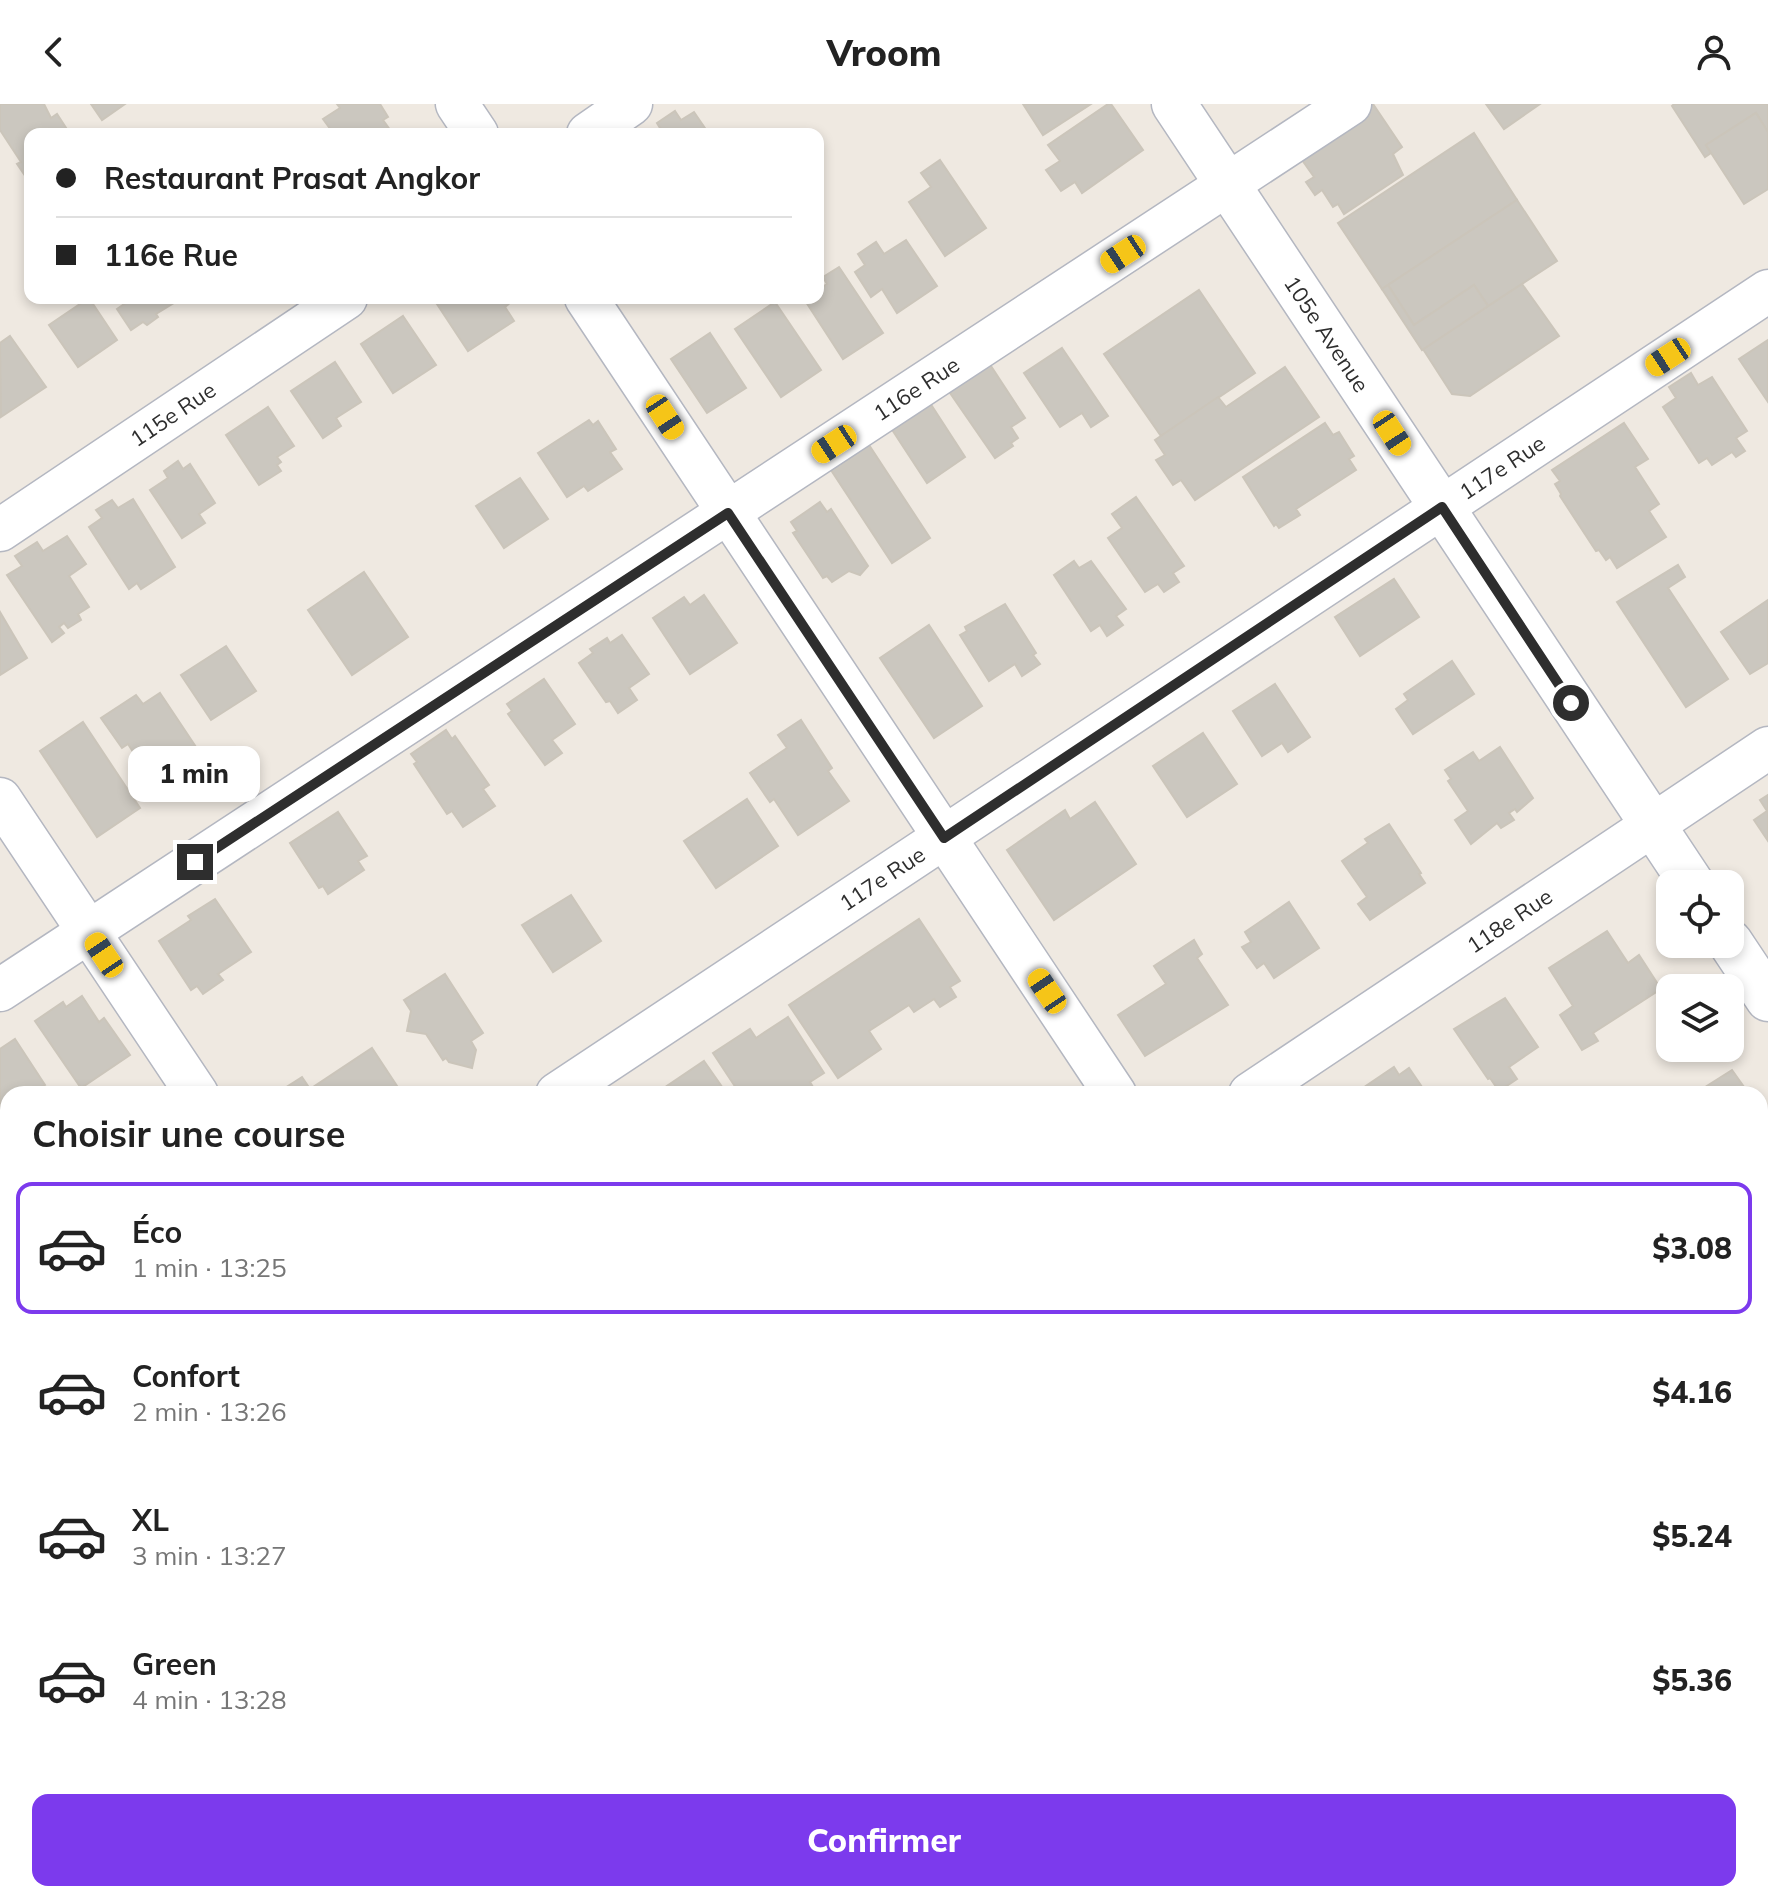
<!DOCTYPE html>
<html lang="fr">
<head>
<meta charset="utf-8">
<style>
  :root { --surface:#fff; --page:#f6f6f6; --text:#222; --muted:#767676; --line:#e0e0e0; --accent:#7c3aed }
  body { margin:0; font-family:Mulish,sans-serif; background:var(--page); color:var(--text); height:100vh; display:flex; flex-direction:column; font-size:30px; white-space:nowrap }
  * { box-sizing:border-box; margin:0 }
  p { font-size:26px; color:var(--muted) }
  .icon { flex:none; width:44px; height:44px; fill:none; stroke:currentColor; stroke-width:2; stroke-linecap:round; stroke-linejoin:round }
  .map { position:relative; flex:1; overflow:hidden }
  .details { position:absolute; left:0px; top:982px; width:1768px; height:816px; display:flex; flex-direction:column; background:var(--surface); border-radius:24px 24px 0 0; box-shadow:0 4px 12px #0003 }
  .details>* { flex:none }
  .banner { position:absolute; left:24px; top:24px; width:800px; height:176px; border-radius:16px; box-shadow:0 4px 12px #0003; display:grid; align-content:center; height:176px; padding:0 32px; background:var(--surface) }
  .fabs { position:absolute; left:1656px; top:766px; display:grid; gap:16px }
  .fabs a { display:grid; place-items:center; width:88px; height:88px; border-radius:16px; background:var(--surface); box-shadow:0 4px 12px #0003; font-size:40px }
  .end { position:absolute; width:36px; height:36px; margin:-18px; border:10px solid #2e2e2e; background:#fff; box-shadow:0 0 0 4px #fff }
  .from { border-radius:50% }
  .bubble { position:absolute; height:56px; border-radius:16px; background:var(--surface); box-shadow:0 4px 12px #0003; font-size:26px; font-weight:800; line-height:56px; text-align:center }
  .car { position:absolute; width:24px; height:48px; margin:-24px -12px; border-radius:10px; box-shadow:0 0 6px 2px #0007; background:linear-gradient(#f5c518 24%,#345 0 40%,#f5c518 0 76%,#345 0 86%,#f5c518 0) }
  .banner b { display:flex; align-items:center; gap:28px; height:76px; font-size:30px }
  .banner b+b { border-top:2px solid var(--line) }
  .banner i { width:20px; height:20px; background:var(--text) }
  ul { padding:0; list-style:none }
  li { display:flex; align-items:center; gap:24px; height:132px; margin:0 16px 12px; padding:0 16px; border:4px solid transparent; border-radius:16px }
  li div { flex:1 }
  li b { display:block; font-size:30px }
  li em { font-style:normal; font-weight:800 }
  li.selected { border-color:var(--accent) }
  li>.icon { width:72px; height:72px; stroke-width:1.5 }
  h2 { padding:0 32px; font-size:36px; line-height:96px }
  .cta { display:flex; gap:16px; margin-top:auto; padding:16px 32px }
  .cta a { flex:1; height:92px; border-radius:16px; background:var(--accent); color:#fff; font-size:32px; font-weight:800; line-height:92px; text-align:center }
  header { display:flex; justify-content:space-between; align-items:center; height:104px; padding:0 32px; background:var(--surface); font-size:36px; font-weight:800 }
  .map>svg:first-child { display:block }
</style>
</head>
<body>
<header><svg class="icon" aria-label="back" viewBox="0 0 24 24"><path d="M15 5l-7 7 7 7"/></svg>Vroom<svg class="icon" aria-label="person" viewBox="0 0 24 24"><circle cx="12" cy="8" r="4"/><path d="M4 21q1-7 8-7t8 7"/></svg></header>
<div class="map">
<svg width="1768" height="1798" viewBox="0 0 1768 1798">
  <rect width="100%" height="100%" fill="#efe9e1"/>
  <g fill="#cbc7bf" stroke="#cbc5ba" stroke-width="2">
    <path d="M0,0h44l7,14 6,-4 13,20h-40v49l-13,-19 4,-2 -21,-32z"/>
    <path d="M91,0h34l-23,16z"/>
    <path d="M337,0h43l8,13 -5,3 10,14h-59l-11,-15 17,-11z"/>
    <path d="M1023,0h68l-48,31z"/>
    <path d="M1108,0h3l32,46 -61,43 -7,-11 -14,9 -15,-21 14,-9 -12,-16z"/>
    <path d="M1373,0l29,43 -9,7 10,21 -59,39 -6,-10 -5,3 -11,-17 -7,5 -9,-13 8,-5 -12,-17 34,-32z"/>
    <path d="M1486,0h54l-36,25z"/>
    <path d="M1674,0h94v28l-12,-19 -50,32 5,8 -6,4 -33,-51z"/>
    <path d="M675,7l6,9 13,-8 15,22h-48l2,-1 -6,-10z"/>
    <path d="M1756,9l12,19v57l-24,15 -38,-59z"/>
    <path d="M1474,29l43,67 -135,89 -44,-66z"/>
    <path d="M940,56l46,68 -41,28 -36,-54 22,-15 -10,-14z"/>
    <path d="M1517,96l40,61 -69,45 -14,-21 -60,40 -26,-40z"/>
    <path d="M906,136l31,46 -40,27 -15,-24 -11,8 -16,-25 10,-7 -7,-11 18,-12 8,12z"/>
    <path d="M839,163l44,66 -40,26 -39,-60 14,-1v-8l9,-6 -4,-7z"/>
    <path d="M1522,180l37,52 -89,60 -18,-2 -29,-45z"/>
    <path d="M1388,181l26,40 60,-40 14,21 -66,44 -40,-61z"/>
    <path d="M1199,186l56,83 -94,63 -57,-82z"/>
    <path d="M89,194l28,42 -39,27 -29,-42z"/>
    <path d="M125,194h57l-26,16 2,3 -11,8 -4,-3 -12,8 -14,-21 10,-7z"/>
    <path d="M433,194h83l-11,9 9,14 -46,30z"/>
    <path d="M775,198l46,68 -40,27 -46,-68z"/>
    <path d="M403,212l33,49 -43,28 -32,-49z"/>
    <path d="M710,229l36,55 -39,25 -36,-54z"/>
    <path d="M10,232l36,51 -45,30 -1,-74z"/>
    <path d="M1768,236v62l-29,-43z"/>
    <path d="M1062,244l46,68 -17,11 -9,-14 -22,14 -36,-54z"/>
    <path d="M335,258l26,40 -25,16 5,8 -18,12 -32,-47z"/>
    <path d="M989,259l36,55 -14,9 7,11 -7,5 2,3 -18,12 -47,-68z"/>
    <path d="M1285,263l34,50 -124,83 -14,-20 -8,5 -17,-25 9,-5 -10,-15 63,-43 8,10z"/>
    <path d="M1691,269l7,12 14,-8 35,54 -11,7 9,13 -9,6 -4,-5 -20,13 -5,-7 -8,5 -36,-56 13,-9 -7,-11z"/>
    <path d="M930,299l35,54 -38,26 -36,-55z"/>
    <path d="M268,303l26,39 -17,11 4,5 -4,3 4,6 -22,14 -33,-50z"/>
    <path d="M589,316l4,5 5,-4 18,28 -6,3 12,17 -34,22 -4,-5 -17,11 -29,-44z"/>
    <path d="M1325,319l8,12 6,-3 15,24 -5,3 7,11 -60,39 4,6 -21,13 -3,-4 -2,2 -31,-49z"/>
    <path d="M1624,319l24,36 -13,8 24,37 -10,7 17,26 -49,31 -7,-11 -4,3 -7,-10 -3,1 -36,-55 1,-2 -6,-10 5,-3 -8,-11z"/>
    <path d="M869,341l61,93 -38,25 -61,-93z"/>
    <path d="M178,357l5,8 7,-5 25,39 -16,11 6,9 -23,15 -32,-48 18,-12 -4,-7z"/>
    <path d="M520,374l28,41 -44,29 -28,-42z"/>
    <path d="M1136,393l48,69 -11,7 6,9 -15,10 -6,-8 -13,8 -37,-54 14,-10 -10,-14z"/>
    <path d="M133,395l42,68 -34,22 -4,-6 -8,6 -40,-62 13,-9 -6,-8 16,-10 6,8z"/>
    <path d="M820,398l7,10 4,-3 37,57 -8,9 -11,-4 -17,11 -5,-6 -4,2 -30,-45 4,-2 -6,-9z"/>
    <path d="M67,432l19,28 -17,12 20,31 -11,7 3,6 -13,8 -4,-5 -5,4 5,6 -12,9 -45,-67 15,-9 -7,-10 22,-14 6,9z"/>
    <path d="M1074,457l5,7 12,-7 35,48 -10,7 7,9 -16,11 -7,-11 -9,6 -37,-56z"/>
    <path d="M1678,461l7,12 -17,11 60,91 -42,28 -69,-105z"/>
    <path d="M364,468l44,65 -56,38 -44,-65z"/>
    <path d="M1394,475l25,38 -59,39 -25,-39z"/>
    <path d="M704,491l33,48 -47,31 -37,-56 31,-21 6,8z"/>
    <path d="M1768,496v63l-18,11 -29,-42z"/>
    <path d="M1005,500l31,49 -3,2 7,9 -18,12 -7,-12 -26,17 -29,-46 7,-4 -2,-4z"/>
    <path d="M0,508l27,46 -27,17z"/>
    <path d="M929,521l53,81 -48,32 -54,-80z"/>
    <path d="M622,531l27,39 -20,14 8,12 -19,13 -8,-12 -4,1 -27,-39 14,-10 -3,-4 17,-11 3,5z"/>
    <path d="M226,542l30,45 -45,29 -30,-45z"/>
    <path d="M1452,557l22,33 -61,40 -17,-25 12,-9 -4,-6z"/>
    <path d="M544,575l31,45 -23,16 10,13 -17,12 -37,-51 4,-3 -5,-7z"/>
    <path d="M1275,580l35,53 -22,15 -6,-9 -20,13 -29,-45z"/>
    <path d="M160,589l50,75 -47,31 -35,-55 -6,4 -21,-30 35,-23 7,9z"/>
    <path d="M801,616l31,48 -4,3 21,30 -51,34 -24,-36 -4,3 -20,-29 37,-25 -9,-13z"/>
    <path d="M83,618l57,86 -43,29 -57,-86z"/>
    <path d="M446,626l6,9 3,-3 34,49 -6,4 12,17 -32,21 -11,-16 -5,3 -33,-50 3,-2 -6,-8z"/>
    <path d="M1203,629l34,51 -50,33 -34,-51z"/>
    <path d="M1500,643l33,51 -16,14 -2,-3 -6,4 5,7 -13,8 -4,-5 -26,21 -16,-24 13,-9 -20,-30 3,-2 -6,-9 28,-18 6,9z"/>
    <path d="M1768,691v46l-14,-21 13,-9 -7,-11z"/>
    <path d="M747,695l31,47 -62,42 -32,-47z"/>
    <path d="M1095,698l41,62 -82,56 -47,-70 58,-40 5,9z"/>
    <path d="M338,708l29,44 -9,5 6,9 -36,24 -5,-8 -4,2 -29,-45z"/>
    <path d="M1389,720l32,49 -2,1 6,9 -55,37 -12,-16 9,-7 -25,-36 26,-18 -3,-4z"/>
    <path d="M571,791l30,46 -48,31 -31,-47z"/>
    <path d="M215,795l36,53 -33,22 5,6 -20,14 -6,-8 -6,4 -32,-49 32,-21 -3,-4z"/>
    <path d="M1289,798l30,46 -45,30 -10,-15 -7,5 -15,-21 9,-5 -6,-10z"/>
    <path d="M919,815l41,62 -10,6 6,10 -16,10 -6,-8 -20,13 -5,-7 -40,26 12,18 -43,29 -49,-73z"/>
    <path d="M1607,827l21,32 11,-8 22,34 -68,44 5,8 -16,9 -22,-35 13,-9 -24,-38z"/>
    <path d="M1194,836l8,14 -5,4 31,47 -83,51 -27,-41 48,-31 -12,-18z"/>
    <path d="M445,870l38,59 -12,8 5,9 -4,18 -23,-6 -3,-4 -3,2 -17,-26 -19,-3 4,-20 -7,-11z"/>
    <path d="M82,892l17,26 5,-4 26,37 -49,33 -46,-67 28,-19 3,5z"/>
    <path d="M1505,894l33,49 -29,20 8,12 -18,12 -9,-13 -2,1 -34,-50z"/>
    <path d="M788,913l36,56 -14,9 6,10 -76,2 -27,-41 37,-24 6,9z"/>
    <path d="M15,935l30,46 -8,5 3,4h-32v15l-8,6v-66z"/>
    <path d="M372,944l25,38 -12,8 -108,-1 25,-16 8,12z"/>
    <path d="M704,957l23,33h-72z"/>
    <path d="M1394,963l5,8 10,-7 13,19 -10,7h-58z"/>
    <path d="M1732,966l17,24h-57l10,-5z"/>
    <path d="M1768,1166v49l-8,-13v-30z"/>
    <path d="M3,1182l5,8v66l-8,6v-78z"/>
    <path d="M1764,1219l4,6v58l-8,6v-68z"/>
    <path d="M8,1403v30l-8,-12v-13z"/>
    <path d="M8,1635v76l-8,-12v-59z"/>
    <path d="M1768,1658v86l-8,-12v-69z"/>
    <path d="M158,1790h73l1,2 -8,6h-61z"/>
    <path d="M464,1790h74l6,8h-82l-3,-5z"/>
    <path d="M545,1790h51l-12,8h-34z"/>
    <path d="M863,1790h75l6,8h-93z"/>
    <path d="M1231,1790l5,8h-69l-5,-7z"/>
    <path d="M1242,1790h91l-12,8h-74z"/>
  </g>
  <g fill="none" stroke-linecap="round" stroke-linejoin="round">
    <g stroke="#b4b7c1" stroke-width="45">
      <g id="minor">
        <path d="M457,0l20,30"/>
        <path d="M588,30l43,-30"/>
        <path d="M586,194l529,796"/>
        <path id="s1" d="M0,426l346,-232"/>
        <path d="M0,695l197,295"/>
        <path id="s2" d="M0,886l1350,-886"/>
        <path id="s3" d="M557,990l1211,-803"/>
        <path id="s4" d="M1250,990l518,-346"/>
        <path d="M1760,1124l8,-6"/>
        <path d="M0,1360l8,-5"/>
        <path d="M1760,1586l8,-6"/>
        <path d="M0,1772l8,12"/>
        <path d="M1646,1790l5,8"/>
        <path d="M40,1798l12,-8"/>
        <path d="M763,1798l11,-8"/>
        <path d="M1444,1798l12,-8"/>
      </g>
    </g>
    <g stroke="#b4b7c1" stroke-width="47">
      <g id="tertiary">
        <path id="s5" d="M1174,0l518,780"/>
        <path d="M1730,838l38,57"/>
      </g>
    </g>
    <use href="#minor" stroke="#fff" stroke-width="42"/>
    <use href="#tertiary" stroke="#fff" stroke-width="44"/>
  </g>
  <g fill="none" stroke-linecap="round" stroke-linejoin="round">
    <path stroke="#2e2e2e" stroke-width="10" d="M195,758l533,-349 216,325 498,-331 129,196"/>
  </g>
  <g text-anchor="middle" dominant-baseline="central" stroke-width="7" stroke-linejoin="round" paint-order="stroke">
    <g font-size="22" fill="#2e2e2e" stroke="#fff">
      <text stroke="none"><textPath href="#s5" startOffset="276">105e Avenue</textPath></text>
      <text stroke="none"><textPath href="#s2" startOffset="1096">116e Rue</textPath></text>
      <text stroke="none"><textPath href="#s1" startOffset="208">115e Rue</textPath></text>
      <text stroke="none"><textPath href="#s3" startOffset="1134">117e Rue</textPath></text>
      <text stroke="none"><textPath href="#s3" startOffset="390">117e Rue</textPath></text>
      <text stroke="none"><textPath href="#s4" startOffset="312">118e Rue</textPath></text>
    </g>
  </g>
</svg>
<div class="fabs">
<a><svg class="icon" aria-label="locate" viewBox="0 0 24 24"><circle cx="12" cy="12" r="6"/><path d="M12 2v4M12 18v4M2 12h4M18 12h4"/></svg></a>
<a><svg class="icon" aria-label="layers" viewBox="0 0 24 24"><path d="M12 4l9 5-9 5-9-5zM3 14l9 5 9-5"/></svg></a>
</div>
<i class="end from" style="left:1571px;top:599px"></i>
<i class="end" style="left:195px;top:758px"></i>
<div class="bubble" style="left:128px;top:642px;width:132px">1 min</div>
<i class="car" style="left:1123px;top:150px;rotate:237deg"></i>
<i class="car" style="left:1668px;top:253px;rotate:237deg"></i>
<i class="car" style="left:665px;top:313px;rotate:147deg"></i>
<i class="car" style="left:1392px;top:329px;rotate:147deg"></i>
<i class="car" style="left:834px;top:340px;rotate:237deg"></i>
<i class="car" style="left:104px;top:851px;rotate:326deg"></i>
<i class="car" style="left:1047px;top:887px;rotate:326deg"></i>
<div class="banner">
<b><i class="from"></i>Restaurant Prasat Angkor</b>
<b><i></i>116e Rue</b>
</div>
<section class="details">
<h2>Choisir une course</h2>
<ul>
<li class="selected"><svg class="icon" aria-label="car" viewBox="0 0 24 24"><path d="M5 17H2v-5l4-1 3-4h7l3 4 3 1v5h-3M9 17h6M6 11h13"/><circle cx="7" cy="17" r="2"/><circle cx="17" cy="17" r="2"/></svg><div><b>Éco</b><p>1 min · 13:25</p></div><em>$3.08</em></li>
<li><svg class="icon" aria-label="car" viewBox="0 0 24 24"><path d="M5 17H2v-5l4-1 3-4h7l3 4 3 1v5h-3M9 17h6M6 11h13"/><circle cx="7" cy="17" r="2"/><circle cx="17" cy="17" r="2"/></svg><div><b>Confort</b><p>2 min · 13:26</p></div><em>$4.16</em></li>
<li><svg class="icon" aria-label="car" viewBox="0 0 24 24"><path d="M5 17H2v-5l4-1 3-4h7l3 4 3 1v5h-3M9 17h6M6 11h13"/><circle cx="7" cy="17" r="2"/><circle cx="17" cy="17" r="2"/></svg><div><b>XL</b><p>3 min · 13:27</p></div><em>$5.24</em></li>
<li><svg class="icon" aria-label="car" viewBox="0 0 24 24"><path d="M5 17H2v-5l4-1 3-4h7l3 4 3 1v5h-3M9 17h6M6 11h13"/><circle cx="7" cy="17" r="2"/><circle cx="17" cy="17" r="2"/></svg><div><b>Green</b><p>4 min · 13:28</p></div><em>$5.36</em></li>
</ul>
<div class="cta"><a>Confirmer</a></div>
</section>
</div>
</body>
</html>
